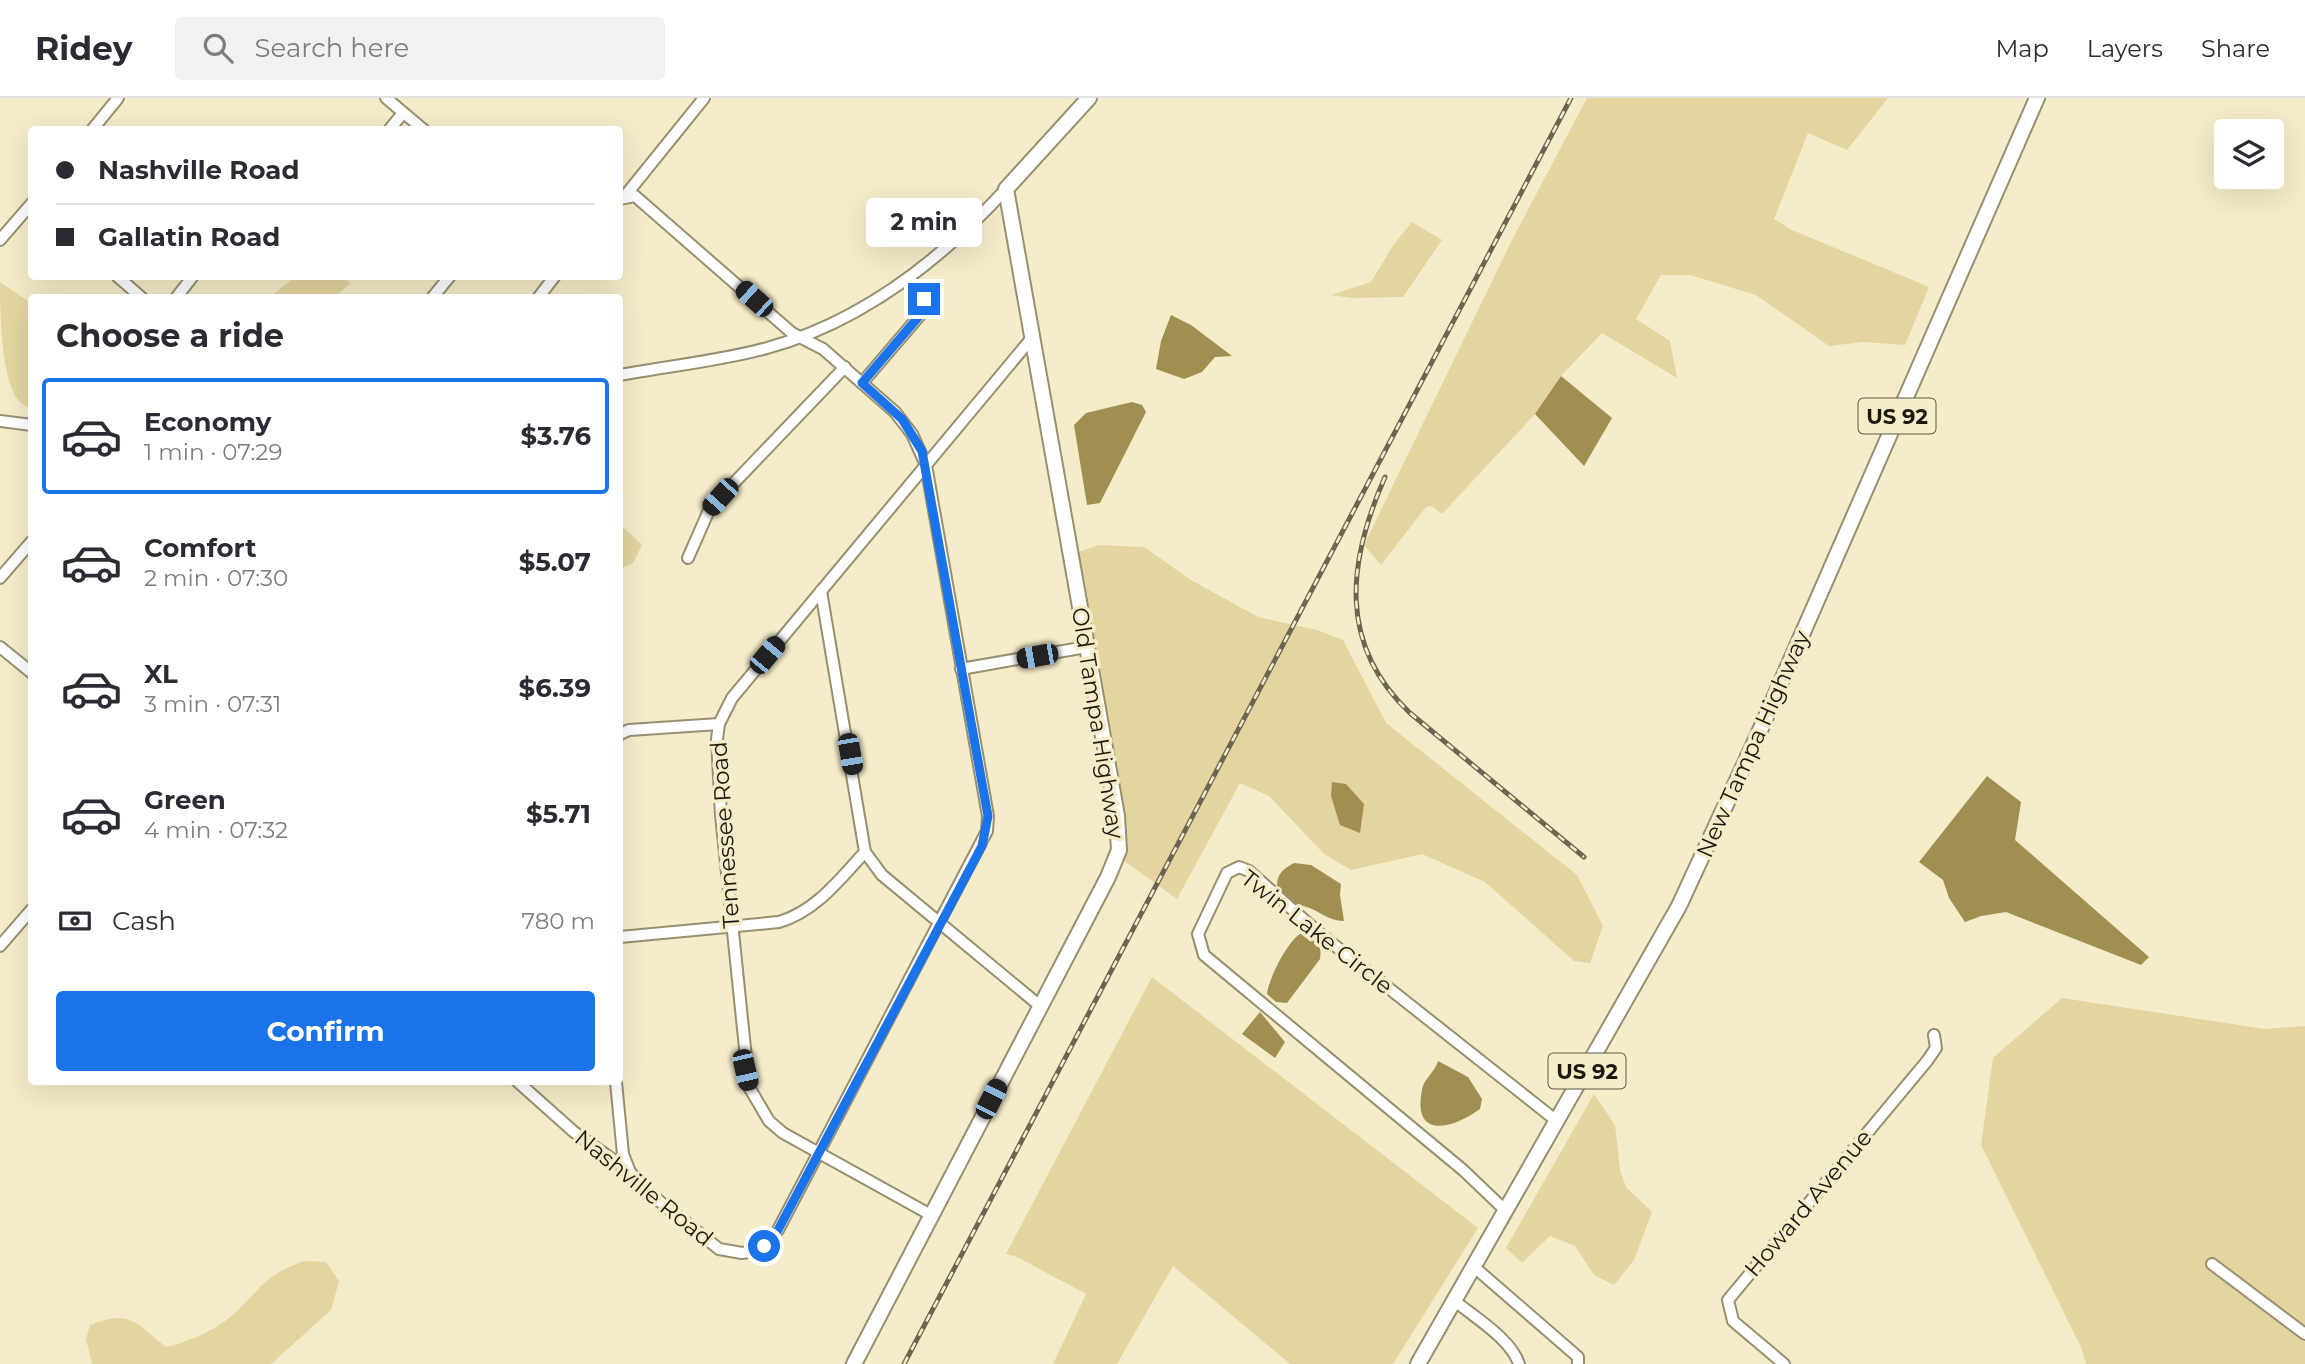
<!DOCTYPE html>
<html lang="en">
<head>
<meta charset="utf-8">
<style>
  :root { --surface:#fff; --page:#f2f2f3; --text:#2b2b33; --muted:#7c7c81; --line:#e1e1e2; --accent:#1a73e8 }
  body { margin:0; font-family:Montserrat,sans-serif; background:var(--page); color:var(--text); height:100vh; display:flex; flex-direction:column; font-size:26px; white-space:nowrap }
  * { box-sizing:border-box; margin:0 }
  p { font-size:23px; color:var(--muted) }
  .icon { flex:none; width:38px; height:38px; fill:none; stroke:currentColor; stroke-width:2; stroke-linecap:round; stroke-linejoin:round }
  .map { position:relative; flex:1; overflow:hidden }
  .drawer { position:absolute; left:28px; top:196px; width:595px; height:791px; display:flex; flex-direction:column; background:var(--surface); border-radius:7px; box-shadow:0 7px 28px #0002 }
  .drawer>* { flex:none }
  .guide { position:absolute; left:28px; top:28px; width:595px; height:154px; border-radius:7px; box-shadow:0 7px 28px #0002; display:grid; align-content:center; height:154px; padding:0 28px; background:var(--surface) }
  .buttons { position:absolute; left:2214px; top:21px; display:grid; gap:14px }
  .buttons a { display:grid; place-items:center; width:70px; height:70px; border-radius:7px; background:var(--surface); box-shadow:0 7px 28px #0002; font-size:35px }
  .end { position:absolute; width:32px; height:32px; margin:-16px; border:9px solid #1a73e8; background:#fff; box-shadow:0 0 0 4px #fff }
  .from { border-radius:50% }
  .bubble { position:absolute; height:49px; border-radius:7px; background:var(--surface); box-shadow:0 7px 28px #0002; font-size:23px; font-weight:700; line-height:49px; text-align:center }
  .car { position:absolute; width:21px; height:42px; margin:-21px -10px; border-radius:9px; box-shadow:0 0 5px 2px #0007; background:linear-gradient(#222 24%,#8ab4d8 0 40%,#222 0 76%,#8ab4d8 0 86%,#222 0) }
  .guide b { display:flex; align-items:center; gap:24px; height:66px; font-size:26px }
  .guide b+b { border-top:2px solid var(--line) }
  .guide i { width:18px; height:18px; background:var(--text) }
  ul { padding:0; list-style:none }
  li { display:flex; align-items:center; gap:21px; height:116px; margin:0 14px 10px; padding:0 14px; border:4px solid transparent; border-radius:7px }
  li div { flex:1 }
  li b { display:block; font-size:26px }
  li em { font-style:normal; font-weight:700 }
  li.on { border-color:var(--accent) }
  li>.icon { width:63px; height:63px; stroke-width:1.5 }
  h2 { padding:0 28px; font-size:32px; line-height:84px }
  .pay { display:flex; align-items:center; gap:18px; height:77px; padding:0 28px; font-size:26px }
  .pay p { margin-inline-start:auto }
  .primary-button { display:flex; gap:14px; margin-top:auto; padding:14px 28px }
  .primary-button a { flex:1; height:80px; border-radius:7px; background:var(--accent); color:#fff; font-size:28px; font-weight:700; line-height:80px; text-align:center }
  header { display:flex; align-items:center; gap:42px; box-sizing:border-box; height:98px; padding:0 35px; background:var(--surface); border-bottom:2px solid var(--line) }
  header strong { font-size:33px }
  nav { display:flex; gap:38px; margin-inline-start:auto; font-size:24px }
  .search { width:490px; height:63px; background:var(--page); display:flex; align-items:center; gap:18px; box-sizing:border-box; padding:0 24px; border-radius:7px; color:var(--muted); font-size:26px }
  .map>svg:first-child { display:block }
</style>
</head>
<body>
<header>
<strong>Ridey</strong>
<div class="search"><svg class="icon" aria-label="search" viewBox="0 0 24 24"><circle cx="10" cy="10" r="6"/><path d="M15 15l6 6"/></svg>Search here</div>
<nav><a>Map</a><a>Layers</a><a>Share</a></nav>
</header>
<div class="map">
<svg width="2305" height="1266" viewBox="0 0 2305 1266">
  <rect width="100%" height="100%" fill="#f5ecca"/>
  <g fill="#e4d5a0">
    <path d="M1587,0h301l-41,52 -39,-17 -34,86 18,11 137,57 -24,58 -42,-3 -34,4 -73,-51 -66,-20h-29l-25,44 34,22 7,37 -75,-45 -41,43 -26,38 -93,100 -10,-8 -6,1 -45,58 -17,-20 148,-305z"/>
    <path d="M1412,124l30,18 -39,57 -51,1 -21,-3 40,-13 23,-38z"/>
    <path d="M295,179h47l8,6 -14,14h-66z"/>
    <path d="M0,184l31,21v104c-31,0 -31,-97 -31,-125z"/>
    <path d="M620,426l22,21 -9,18 -13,6z"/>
    <path d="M1099,447l45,2 47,33 67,37 59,13 26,10 43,83 191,152 26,51 -13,37 -16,-2 -89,-79 -63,-28 -71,16 -27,-16 -55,-58 -29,-13 -63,116 -54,-39 -48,-307z"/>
    <path d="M1152,879l326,251 -85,136h-103l-117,-98 -56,98h-64l33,-70 -69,-37 -11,-3z"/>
    <path d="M2062,900l203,31 40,-3v338h-219l-5,-17 -100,-202 12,-87z"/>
    <path d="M1594,996l21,31 5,45 6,17 26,25 -18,48 -20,25 -20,-10 -19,-29 -25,-10 -28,27 -16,-15z"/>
    <path d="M304,1163l22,1 13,19 -8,29 -60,54h-179l-6,-25 4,-14c41,-16 44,-3 76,22 23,-5 52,-18 69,-34 28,-27 30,-38 69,-52z"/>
  </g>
  <g fill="#a08f51">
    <path d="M1171,217l20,10 41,31 -17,1 -13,15 -18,7 -28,-10 5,-28z"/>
    <path d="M1561,278l51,42 -28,48 -49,-52z"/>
    <path d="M1132,304l10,3 4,7 -46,91 -13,2 -13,-80 12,-12z"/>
    <path d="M1987,678l34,26 -6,38 134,117 -8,8 -135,-53 -25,4 -16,6 -16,-24 -6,-18 -24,-18z"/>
    <path d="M1332,684l14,2 18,20 -4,29 -20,-8 -9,-29z"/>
    <path d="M1294,765l17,2 30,19 -1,11 4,26c-20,0 -28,-16 -50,-16l-17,-19c0,-12 6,-17 17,-23z"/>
    <path d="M1305,834c13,5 17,14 15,27l-33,44 -11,-1 -9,-8c1,-14 23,-60 38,-62z"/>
    <path d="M1260,914l25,30 -10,16 -33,-24z"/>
    <path d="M1438,963l30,16 14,22 -2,10c-26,19 -68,32 -58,-19 1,-10 13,-18 16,-29z"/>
  </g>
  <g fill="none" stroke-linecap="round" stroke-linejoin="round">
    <g stroke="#988f70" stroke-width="14">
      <g id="minor">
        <path d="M386,0l38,32"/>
        <path d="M92,32l26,-32"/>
        <path d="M389,32l14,-17"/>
        <path d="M625,98l79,-98"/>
        <path d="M0,142l32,-37"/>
        <path d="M117,178l25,22"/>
        <path d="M176,200l17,-22"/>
        <path d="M432,200l18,-22"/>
        <path d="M538,200l17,-22"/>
        <path d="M620,277c48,-9 100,-14 147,-27 95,-26 173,-87 239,-159"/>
        <path d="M862,285l59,-69c7,-16 -1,-24 -12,-36"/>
        <path d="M0,323l32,4"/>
        <path d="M688,460l22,-50 135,-141"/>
        <path d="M0,480l32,-37"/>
        <path d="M821,493l44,261 17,23 158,131"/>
        <path d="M0,549l32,26"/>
        <path d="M961,571l125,-22"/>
        <path d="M620,636l9,-4 90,-6"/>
        <path d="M620,839l159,-15c37,-11 60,-42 86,-70"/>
        <path d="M0,848l32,-37"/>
        <path d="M518,984l56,50 56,40 18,20 71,57 23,4 12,-2 10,-5 14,-16 209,-399 1,-15 -62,-351 -14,-31 -17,-22 -72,-63 -31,-16 -157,-137 -15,3"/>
        <path d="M616,984l7,72 7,18"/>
        <path d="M1506,1113l-43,-41 -259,-215 -6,-21 29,-61 12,-6 10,4 70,62 239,189"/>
        <path d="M931,1117l-148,-82 -14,-12 -20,-34 -28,-272 -4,-76 2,-15 13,-26 299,-359"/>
        <path d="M2212,1166l93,70"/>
        <path d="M1473,1168l105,91v7"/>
        <path d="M1455,1203c19,16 56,38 64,63"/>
        <path d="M1784,1266l-51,-43 -5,-21 199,-239 9,-13 -2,-13"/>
      </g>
    </g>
    <g stroke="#988f70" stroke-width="18">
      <g id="major">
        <path d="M854,1266l254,-487 11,-27 -2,-34 -111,-627 83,-91"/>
        <path d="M1418,1266l261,-458 79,-171 279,-637"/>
      </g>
    </g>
    <use href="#minor" stroke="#fff" stroke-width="10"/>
    <use href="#major" stroke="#fff" stroke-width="14"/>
    <g stroke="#6b6551" stroke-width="5">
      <g id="rail">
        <path d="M1385,379c-37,84 -48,167 25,236l174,144"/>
        <path d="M904,1266l667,-1266"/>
      </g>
    </g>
    <use href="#rail" stroke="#f5ecca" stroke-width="2.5" stroke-dasharray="8" stroke-linecap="butt"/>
  </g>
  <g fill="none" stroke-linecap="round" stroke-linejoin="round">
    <path stroke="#1a73e8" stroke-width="9" d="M764,1148l14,-16 204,-384 6,-30 -66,-365 -20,-32 -40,-36 59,-69 3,-15"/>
  </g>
  <g text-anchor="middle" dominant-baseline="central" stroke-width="7" stroke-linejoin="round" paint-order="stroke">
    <g fill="#f5ecca" stroke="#5d5845" stroke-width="2">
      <rect x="1858.5" y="300.5" width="77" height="35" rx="5"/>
      <rect x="1548.5" y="955.5" width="77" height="35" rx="5"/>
    </g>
    <g font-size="21" font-weight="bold" fill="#1c180c">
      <text x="1897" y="318">US 92</text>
      <text x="1587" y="973">US 92</text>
    </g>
    <g font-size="23" fill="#1c180c" stroke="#f5ecca">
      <text transform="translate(1098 625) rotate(81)">Old Tampa Highway</text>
      <text transform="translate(1753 646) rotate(-66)">New Tampa Highway</text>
      <text transform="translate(725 737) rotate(-94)">Tennessee Road</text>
      <text transform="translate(1317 834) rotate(38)">Twin Lake Circle</text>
      <text transform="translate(644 1090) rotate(39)">Nashville Road</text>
      <text transform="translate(1808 1105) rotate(-50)">Howard Avenue</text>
    </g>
  </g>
</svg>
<div class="buttons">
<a><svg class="icon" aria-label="layers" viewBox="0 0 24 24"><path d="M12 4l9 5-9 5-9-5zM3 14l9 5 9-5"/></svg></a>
</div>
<i class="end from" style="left:764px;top:1148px"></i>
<i class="end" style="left:924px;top:201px"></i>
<div class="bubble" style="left:866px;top:100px;width:116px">2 min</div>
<i class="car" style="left:754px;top:201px;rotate:312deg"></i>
<i class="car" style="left:720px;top:399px;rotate:222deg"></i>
<i class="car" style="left:767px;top:557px;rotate:40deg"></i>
<i class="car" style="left:1037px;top:558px;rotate:260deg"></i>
<i class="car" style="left:850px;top:656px;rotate:170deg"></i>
<i class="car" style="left:745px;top:972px;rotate:167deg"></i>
<i class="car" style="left:991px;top:1001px;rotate:27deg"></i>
<div class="guide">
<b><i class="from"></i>Nashville Road</b>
<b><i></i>Gallatin Road</b>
</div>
<section class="drawer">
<h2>Choose a ride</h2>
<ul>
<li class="on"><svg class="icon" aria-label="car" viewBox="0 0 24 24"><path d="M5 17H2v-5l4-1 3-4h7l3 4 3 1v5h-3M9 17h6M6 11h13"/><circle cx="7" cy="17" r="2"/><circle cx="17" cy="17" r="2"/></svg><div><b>Economy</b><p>1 min · 07:29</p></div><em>$3.76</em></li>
<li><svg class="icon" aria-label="car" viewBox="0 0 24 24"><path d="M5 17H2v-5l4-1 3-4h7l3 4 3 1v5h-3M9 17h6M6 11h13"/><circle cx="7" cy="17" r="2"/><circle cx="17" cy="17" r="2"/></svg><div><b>Comfort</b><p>2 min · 07:30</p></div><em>$5.07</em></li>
<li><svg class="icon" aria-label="car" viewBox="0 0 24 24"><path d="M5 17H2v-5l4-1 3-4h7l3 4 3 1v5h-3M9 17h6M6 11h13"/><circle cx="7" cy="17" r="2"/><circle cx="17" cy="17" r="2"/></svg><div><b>XL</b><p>3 min · 07:31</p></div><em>$6.39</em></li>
<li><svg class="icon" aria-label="car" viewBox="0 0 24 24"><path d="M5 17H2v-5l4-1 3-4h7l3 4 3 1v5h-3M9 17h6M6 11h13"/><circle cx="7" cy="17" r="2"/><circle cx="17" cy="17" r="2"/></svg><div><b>Green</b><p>4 min · 07:32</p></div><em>$5.71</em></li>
</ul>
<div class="pay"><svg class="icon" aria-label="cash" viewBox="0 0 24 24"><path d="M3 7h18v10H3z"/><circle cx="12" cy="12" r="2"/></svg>Cash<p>780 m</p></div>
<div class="primary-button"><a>Confirm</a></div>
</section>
</div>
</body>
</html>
